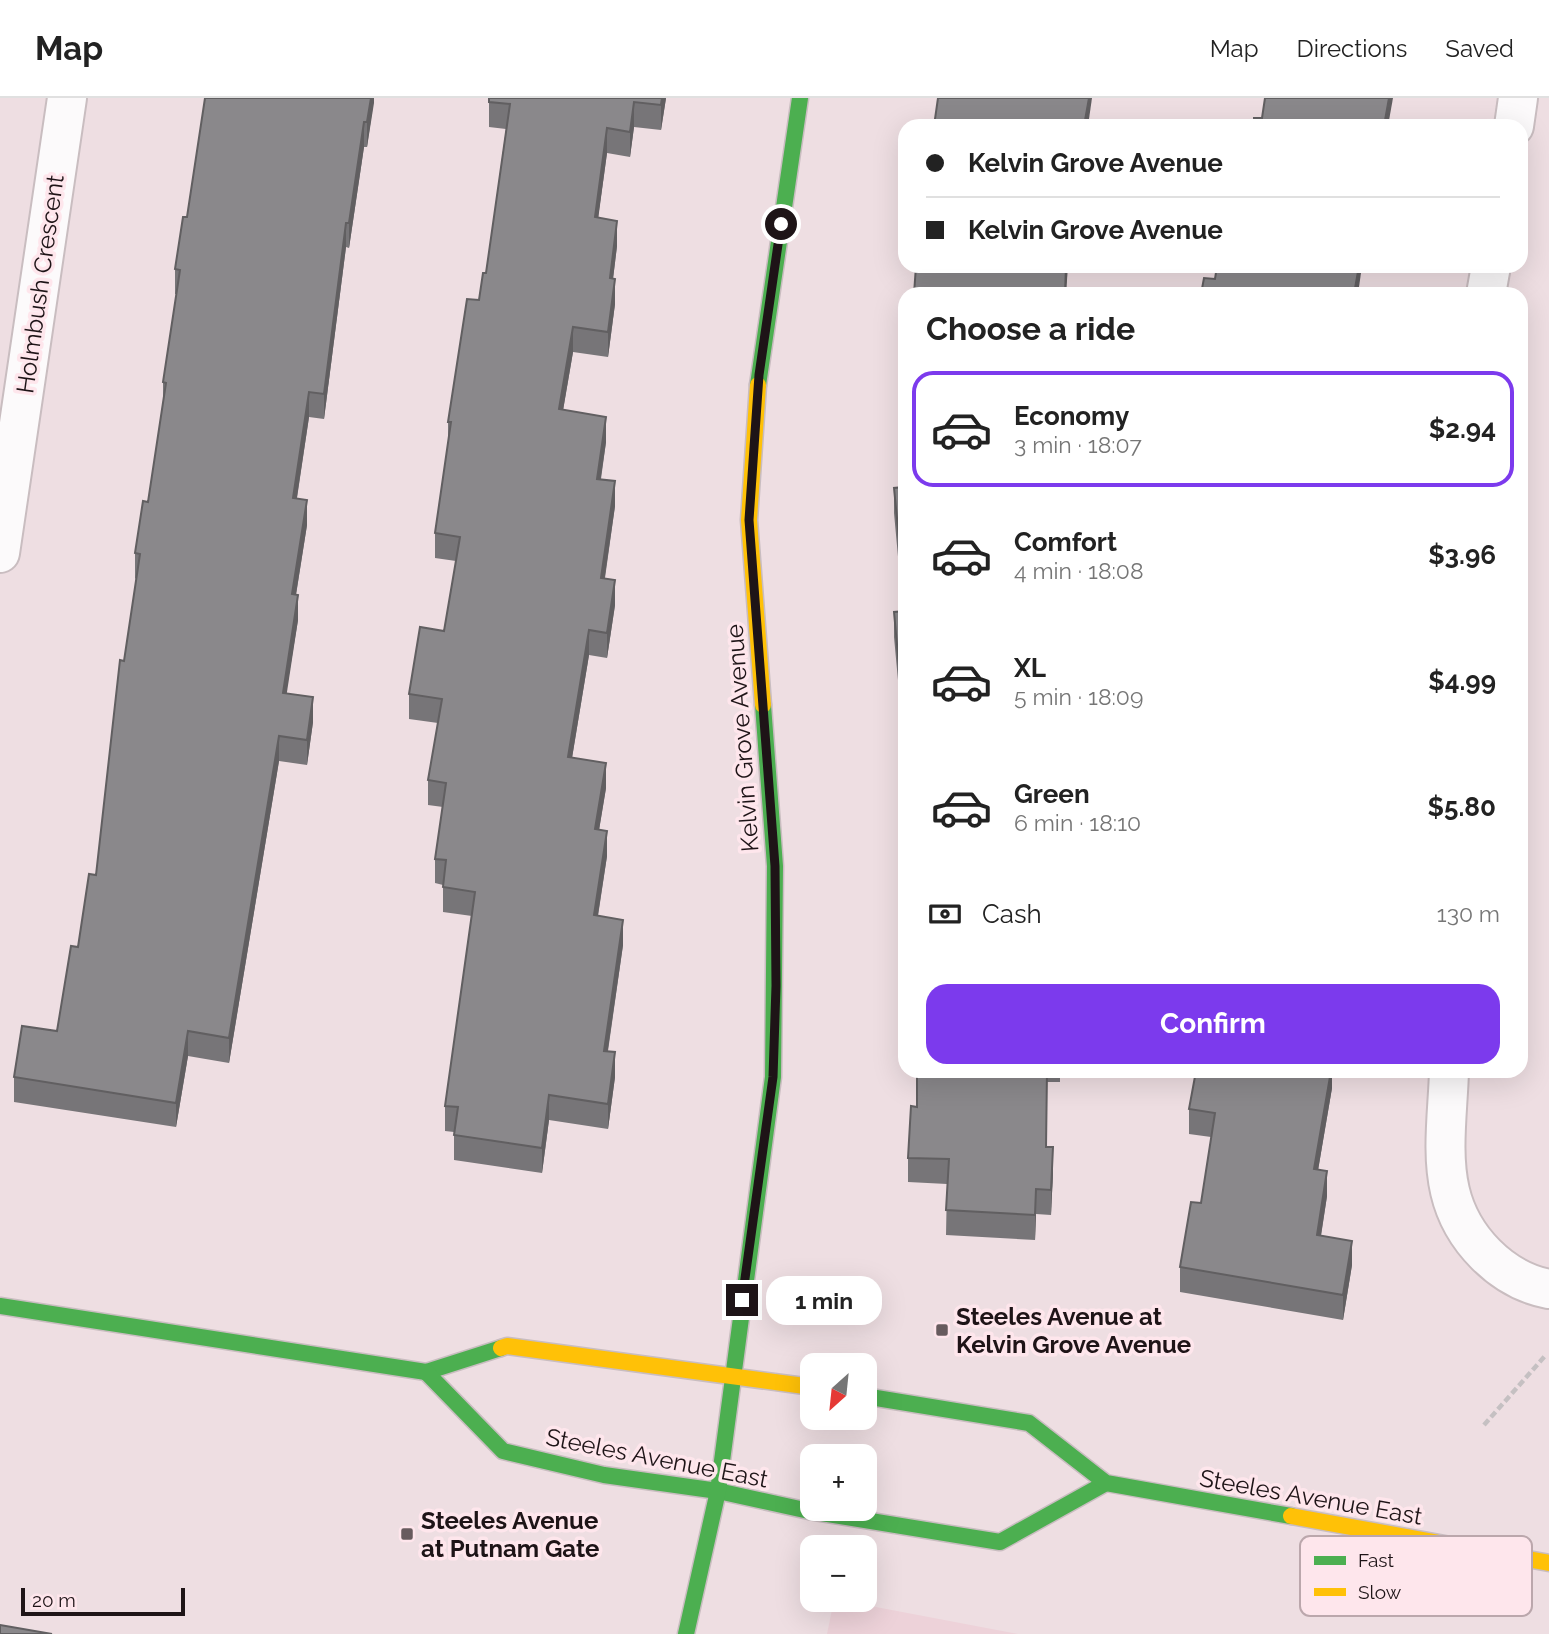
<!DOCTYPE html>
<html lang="en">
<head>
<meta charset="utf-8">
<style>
  :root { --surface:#fff; --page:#f6f6f6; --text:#222; --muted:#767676; --line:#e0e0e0; --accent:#7c3aed }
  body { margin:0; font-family:Raleway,sans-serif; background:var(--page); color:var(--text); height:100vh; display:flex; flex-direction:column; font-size:26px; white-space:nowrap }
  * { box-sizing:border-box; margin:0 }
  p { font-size:23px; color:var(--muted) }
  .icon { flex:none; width:38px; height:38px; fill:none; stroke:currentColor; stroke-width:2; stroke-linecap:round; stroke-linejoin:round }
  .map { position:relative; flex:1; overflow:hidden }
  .sheet { position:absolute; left:898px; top:189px; width:630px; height:791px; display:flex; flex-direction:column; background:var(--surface); border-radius:21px; box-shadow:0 7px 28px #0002 }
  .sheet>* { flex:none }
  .banner { position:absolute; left:898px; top:21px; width:630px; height:154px; border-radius:21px; box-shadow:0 7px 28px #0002; display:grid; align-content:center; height:154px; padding:0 28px; background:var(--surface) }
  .needle { width:46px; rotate:207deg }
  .controls { position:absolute; left:800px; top:1255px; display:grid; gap:14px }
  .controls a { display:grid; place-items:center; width:77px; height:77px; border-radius:14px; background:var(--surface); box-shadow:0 7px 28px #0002; font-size:35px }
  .scale { position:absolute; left:21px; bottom:18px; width:164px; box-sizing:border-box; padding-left:7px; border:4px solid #1e1417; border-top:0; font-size:19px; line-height:24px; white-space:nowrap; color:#1e1417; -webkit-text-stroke:5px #fee6ec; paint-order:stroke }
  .end { position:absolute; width:32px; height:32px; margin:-16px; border:9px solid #1e1417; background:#fff; box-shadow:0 0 0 4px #fff }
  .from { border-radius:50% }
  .bubble { position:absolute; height:49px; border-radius:21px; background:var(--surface); box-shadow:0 7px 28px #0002; font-size:23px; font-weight:700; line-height:49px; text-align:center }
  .banner b { display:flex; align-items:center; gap:24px; height:66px; font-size:26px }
  .banner b+b { border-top:2px solid var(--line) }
  .banner i { width:18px; height:18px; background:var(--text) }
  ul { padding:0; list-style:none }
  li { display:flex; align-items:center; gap:21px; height:116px; margin:0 14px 10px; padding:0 14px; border:4px solid transparent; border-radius:21px }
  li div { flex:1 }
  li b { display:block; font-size:26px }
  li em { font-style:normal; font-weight:700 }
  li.selected { border-color:var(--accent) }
  li>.icon { width:63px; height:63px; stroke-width:1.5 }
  h2 { padding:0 28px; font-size:32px; line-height:84px }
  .pay { display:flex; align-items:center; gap:18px; height:77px; padding:0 28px; font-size:26px }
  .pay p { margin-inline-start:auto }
  .button { display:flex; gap:14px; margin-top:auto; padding:14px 28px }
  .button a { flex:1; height:80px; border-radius:21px; background:var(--accent); color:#fff; font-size:28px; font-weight:700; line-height:80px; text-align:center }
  header { display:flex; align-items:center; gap:42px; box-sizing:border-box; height:98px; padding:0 35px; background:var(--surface); border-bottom:2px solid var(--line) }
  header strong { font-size:33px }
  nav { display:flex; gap:38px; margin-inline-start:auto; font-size:24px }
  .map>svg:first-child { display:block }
</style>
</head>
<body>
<header>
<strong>Map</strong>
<nav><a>Map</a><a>Directions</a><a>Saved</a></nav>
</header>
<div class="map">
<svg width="1549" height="1536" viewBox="0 0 1549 1536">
  <rect width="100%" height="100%" fill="#eedee2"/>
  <path fill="#edd2d9" d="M834,1502h5l179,34h-191z"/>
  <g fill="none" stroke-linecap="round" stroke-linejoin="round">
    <g stroke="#c9bdc0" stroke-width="42">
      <g id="street">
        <path d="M1514,28l4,-28"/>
        <path d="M1486,196l5,-28"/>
        <path d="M0,455l67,-455"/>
        <path d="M1449,973c-1,38 -8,82 1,120 11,47 51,89 99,98"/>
      </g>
    </g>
    <g stroke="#c9bdc0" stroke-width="19">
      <g id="fast">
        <path d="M758,287l42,-287"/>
        <path d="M0,1208l426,66 75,-24"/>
        <path d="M426,1274l77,79 101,24 114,16 91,20 191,31 106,-59"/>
        <path d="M864,1298l165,27 77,60 185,33"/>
        <path d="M686,1536l32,-143 55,-414 2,-211 -12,-161"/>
      </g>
    </g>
    <g stroke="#c9bdc0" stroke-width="19">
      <g id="slow">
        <path d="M758,287l-9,135 14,185"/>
        <path d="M501,1250l6,-2 305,41"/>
        <path d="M1291,1418l258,47"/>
      </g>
    </g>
    <path stroke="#c5c0c2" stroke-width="4.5" stroke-dasharray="7 3.5" stroke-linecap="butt" d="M1484,1327l61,-69"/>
    <use href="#street" stroke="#fcfafb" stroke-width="38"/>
    <use href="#fast" stroke="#4caf50" stroke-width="16"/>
    <use href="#slow" stroke="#ffc107" stroke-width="16"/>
  </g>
  <g fill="#777578">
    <path d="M374,0l-7,49h-3l-15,101 -3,-1 -22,172 -15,-2 -12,81 10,27 -11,70 2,25 -12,73 27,29 -6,43 -28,-4 -50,302 -41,-7 -12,71 -162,-25v-25l43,-46 39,-156 40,-296 -1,-1v-25l13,-51 15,-101v-19l14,-88h-2v-25l12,-52z"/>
    <path d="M489,0h177l-5,32 -27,-3 -4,30 -23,-4 -9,65 19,28 -4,33 2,25 -7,53 -35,-5 -10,58 43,32 -5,37 14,27 -10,72 10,27 -8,53 -18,-3 -17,103 34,30 -7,42 8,26 -9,60 25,29 -15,106 7,26 -7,52 -59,-9 -7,53 -88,-13v-28l-9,-1v-25l27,-190 -29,-4v-27l-8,-2v-24l8,-52 -15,-2v-25l10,-57 -29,-4v-25l35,-63 12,-70 -21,-3v-25l13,-90v-21l38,-149 20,-144 -17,-2z"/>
    <path d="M905,257v335l-6,1 -5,-54v-25l9,-1 -9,-98v-25l9,-1 -2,-107z"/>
    <path d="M917,973h143v11h-13v65l6,25 -2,43 -15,-1 -1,26 -89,-5 1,-51 -39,-2v-24l9,-51z"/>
    <path d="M1332,973v17l-14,82 9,26 -6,40 31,29 -9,55 -163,-28v-25l21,-64 10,-66 -22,-3v-25z"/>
  </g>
  <g fill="#615f61">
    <path d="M371,0h3v5l-7,44v-25z"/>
    <path d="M662,0h4l-5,32v-25z"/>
    <path d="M1089,0h3l-4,28h-4z"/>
    <path d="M1389,0h4l-5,28h-4z"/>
    <path d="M634,4v25l-4,30v-25z"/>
    <path d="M364,24v25l-15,101v-25z"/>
    <path d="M607,30v25l-12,89v-25z"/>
    <path d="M617,123v25l-7,57v-25z"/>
    <path d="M346,125v24l-22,172v-25z"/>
    <path d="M1066,168h2l-2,28h-1z"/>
    <path d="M1359,168h3l-4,28h-4z"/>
    <path d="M615,181v25l-7,53v-25z"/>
    <path d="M573,229v25l-14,82v-25z"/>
    <path d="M309,294v25l-16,106v-25z"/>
    <path d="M606,319v25l-9,61v-24z"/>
    <path d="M615,383v25l-14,97v-25z"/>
    <path d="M307,402v25l-15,94v-25z"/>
    <path d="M615,482v25l-8,53v-25z"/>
    <path d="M298,497v25l-15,98v-25z"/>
    <path d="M589,532v25l-21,127v-25z"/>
    <path d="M313,599v25l-6,43v-25z"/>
    <path d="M279,638v25l-50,302v-25z"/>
    <path d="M606,665v25l-11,66v-25z"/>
    <path d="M607,733v25l-13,84v-25z"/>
    <path d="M623,822v25l-19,131v-25z"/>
    <path d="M188,933v25l-12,71v-24z"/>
    <path d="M615,954v25l-7,52v-25z"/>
    <path d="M1331,973h1v17l-18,106v-25z"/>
    <path d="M549,997v25l-7,53v-25z"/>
    <path d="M1053,1049v25l-2,43v-25z"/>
    <path d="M1327,1073v25l-10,64v-25z"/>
    <path d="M1036,1091v25l-1,26v-25z"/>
    <path d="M1352,1143v24l-9,55v-25z"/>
  </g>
  <g fill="#8a888b" stroke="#615f61" stroke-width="2">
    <path d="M205,0h166l-4,24h-3l-15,101h-3l-22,171 -15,-2 -16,106 14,2 -15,94 6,1 -15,98 30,4 -6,43 -28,-4 -50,302 -41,-7 -12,72 -162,-26 8,-51 35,5 14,-85 7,1 11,-73 7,1 24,-215 4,1 16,-107 -5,-1 8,-52 5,1 18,-119 -3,-1 17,-112 -5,-1 8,-52h4z"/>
    <path d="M489,0h173l-1,7 -27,-3 -4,30 -23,-4 -12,89 22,4 -7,57 5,1 -7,53 -35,-5 -14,82 47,8 -9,62 18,2 -14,97 14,2 -8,53 -18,-3 -21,127 38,6 -11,66 12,2 -13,84 29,5 -19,131 11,1 -7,52 -59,-9 -7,53 -88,-13 4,-28 -13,-1 30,-214 -32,-5 3,-27 -11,-1 11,-76 -18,-3 14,-81 -33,-5 11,-67 24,4 16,-94 -25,-4 16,-111h-3l19,-123 12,1 4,-27h3l24,-169 -21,-2z"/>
    <path d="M938,0h151l-5,28h-150z"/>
    <path d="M1265,0h124l-5,28h-130v-8h8z"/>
    <path d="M916,168h150l-1,28h-151z"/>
    <path d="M1217,168h142l-5,28h-153l3,-16 11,1z"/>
    <path d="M901,257h4v244l-11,-111 10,-1z"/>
    <path d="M905,513v54l-6,1 -5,-54z"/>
    <path d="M917,973h130l-1,76h7l-2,43 -15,-1 -1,26 -89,-5 3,-51 -41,-1 3,-52 6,1z"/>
    <path d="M1196,973h135l-17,98 13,2 -10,64 35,6 -9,54 -163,-28 11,-65 10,1 14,-90 -26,-4z"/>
    <path d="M0,1527l52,9h-52z"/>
  </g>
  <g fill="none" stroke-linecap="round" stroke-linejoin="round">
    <path stroke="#1e1417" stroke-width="9" d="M742,1202l31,-223 3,-91 -1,-120 -26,-346 10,-145 22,-151"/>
  </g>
  <g fill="#675b5e" stroke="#fee6ec" stroke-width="2.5">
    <rect x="935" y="1225" width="14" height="14" rx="3.5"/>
    <rect x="400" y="1429" width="14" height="14" rx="3.5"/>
  </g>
  <g text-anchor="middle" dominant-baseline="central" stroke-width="7" stroke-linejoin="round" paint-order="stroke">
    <g font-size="24" fill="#1e1417" stroke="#fee6ec">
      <text transform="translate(40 186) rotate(-82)">Holmbush Crescent</text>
      <text transform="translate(742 640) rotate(-94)">Kelvin Grove Avenue</text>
      <text transform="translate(657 1360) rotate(11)">Steeles Avenue East</text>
      <text transform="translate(1311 1399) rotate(10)">Steeles Avenue East</text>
    </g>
    <g font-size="24" font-weight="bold" fill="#1e1417" stroke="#fee6ec" text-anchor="start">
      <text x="956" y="1218">Steeles Avenue at<tspan x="956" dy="28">Kelvin Grove Avenue</tspan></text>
      <text x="421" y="1422">Steeles Avenue<tspan x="421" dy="28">at Putnam Gate</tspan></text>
    </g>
  </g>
  <rect x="1300" y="1438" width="232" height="80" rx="10" fill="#fee6ec" stroke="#bba7ac" stroke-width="2"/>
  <rect x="1314" y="1458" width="32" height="9" fill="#4caf50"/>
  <rect x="1314" y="1490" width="32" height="8" fill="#ffc107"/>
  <g font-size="19" fill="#1e1417">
    <text x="1358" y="1469">Fast</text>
    <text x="1358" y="1501">Slow</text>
  </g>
</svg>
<div class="controls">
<a><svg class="needle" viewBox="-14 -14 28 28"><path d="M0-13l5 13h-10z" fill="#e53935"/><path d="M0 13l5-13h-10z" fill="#767676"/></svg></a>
<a>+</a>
<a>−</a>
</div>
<div class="scale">20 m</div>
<i class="end from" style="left:781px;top:126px"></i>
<i class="end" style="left:742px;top:1202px"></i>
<div class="bubble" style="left:766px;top:1178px;width:116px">1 min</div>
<div class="banner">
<b><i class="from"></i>Kelvin Grove Avenue</b>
<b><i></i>Kelvin Grove Avenue</b>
</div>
<section class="sheet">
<h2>Choose a ride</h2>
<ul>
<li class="selected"><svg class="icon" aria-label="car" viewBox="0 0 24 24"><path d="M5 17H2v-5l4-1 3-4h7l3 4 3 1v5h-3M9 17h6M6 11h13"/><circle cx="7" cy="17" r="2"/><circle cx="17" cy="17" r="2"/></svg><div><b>Economy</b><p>3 min · 18:07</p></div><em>$2.94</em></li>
<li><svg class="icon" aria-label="car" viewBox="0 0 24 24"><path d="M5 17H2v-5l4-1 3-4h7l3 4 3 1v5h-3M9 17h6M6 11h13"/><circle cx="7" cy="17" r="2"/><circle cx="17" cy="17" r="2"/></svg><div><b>Comfort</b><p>4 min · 18:08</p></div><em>$3.96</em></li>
<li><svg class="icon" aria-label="car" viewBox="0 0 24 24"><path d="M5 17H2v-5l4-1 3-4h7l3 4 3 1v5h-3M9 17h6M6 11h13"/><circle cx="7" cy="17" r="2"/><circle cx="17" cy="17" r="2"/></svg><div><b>XL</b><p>5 min · 18:09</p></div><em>$4.99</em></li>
<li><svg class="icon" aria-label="car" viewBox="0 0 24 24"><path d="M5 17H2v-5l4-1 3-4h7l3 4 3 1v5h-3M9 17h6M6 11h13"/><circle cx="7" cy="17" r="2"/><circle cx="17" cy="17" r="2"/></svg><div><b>Green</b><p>6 min · 18:10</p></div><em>$5.80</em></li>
</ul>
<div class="pay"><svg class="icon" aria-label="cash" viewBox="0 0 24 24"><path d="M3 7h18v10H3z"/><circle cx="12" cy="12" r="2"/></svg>Cash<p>130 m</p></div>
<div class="button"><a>Confirm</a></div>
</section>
</div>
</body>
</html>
